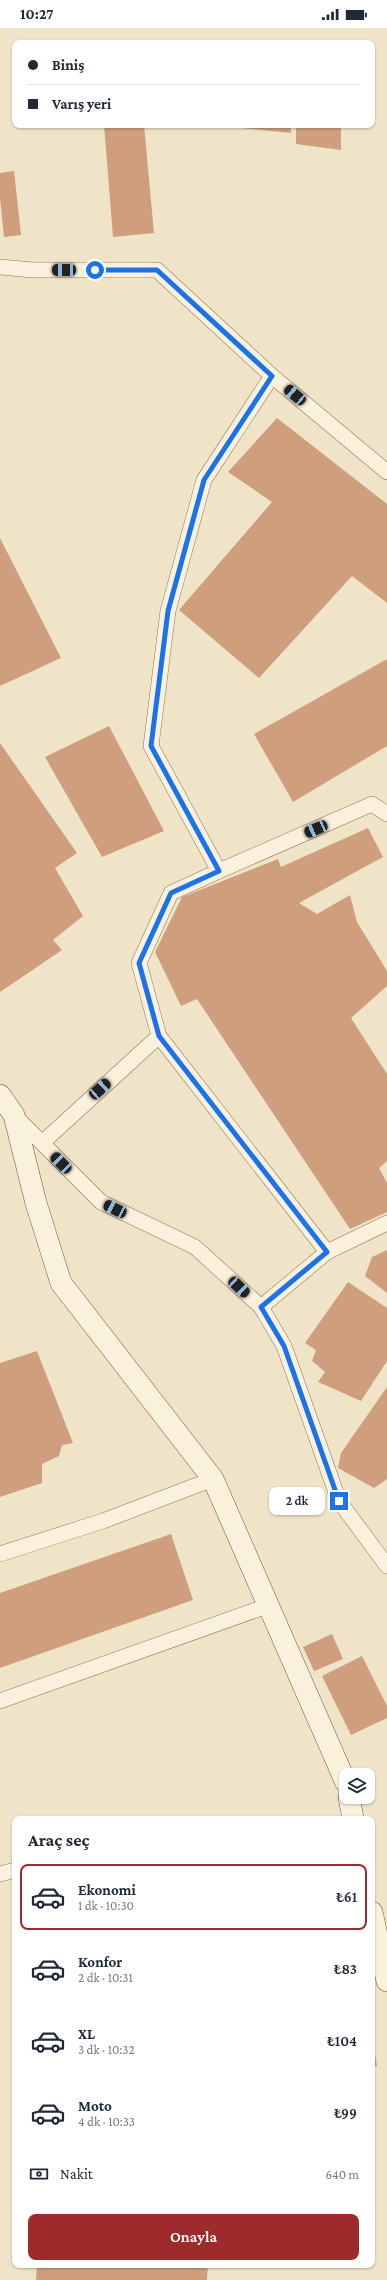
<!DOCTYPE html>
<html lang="tr">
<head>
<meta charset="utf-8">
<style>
  :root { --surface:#fff; --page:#f6f6f7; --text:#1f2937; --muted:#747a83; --line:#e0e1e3; --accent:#9e2a2b }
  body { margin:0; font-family:"Crimson Pro",serif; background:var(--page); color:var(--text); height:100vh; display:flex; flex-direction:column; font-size:15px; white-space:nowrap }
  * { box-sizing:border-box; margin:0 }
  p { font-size:13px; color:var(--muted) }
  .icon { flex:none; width:22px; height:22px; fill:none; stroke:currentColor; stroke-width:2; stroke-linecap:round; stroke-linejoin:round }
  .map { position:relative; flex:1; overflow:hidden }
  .side { position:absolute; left:12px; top:1788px; width:363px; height:452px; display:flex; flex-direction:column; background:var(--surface); border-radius:8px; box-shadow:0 1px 3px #0004 }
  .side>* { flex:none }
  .guide { position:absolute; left:12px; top:12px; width:363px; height:88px; border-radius:8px; box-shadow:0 1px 3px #0004; display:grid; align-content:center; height:88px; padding:0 16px; background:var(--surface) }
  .buttons { position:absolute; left:339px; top:1740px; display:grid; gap:8px }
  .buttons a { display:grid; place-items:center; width:36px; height:36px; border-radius:8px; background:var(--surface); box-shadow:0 1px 3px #0004; font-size:20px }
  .end { position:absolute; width:18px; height:18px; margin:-9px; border:5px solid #1a73e8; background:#fff; box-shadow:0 0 0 2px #fff }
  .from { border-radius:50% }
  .bubble { position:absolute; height:28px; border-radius:8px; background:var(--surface); box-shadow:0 1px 3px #0004; font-size:13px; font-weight:600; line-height:28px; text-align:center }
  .car { position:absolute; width:12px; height:24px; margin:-12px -6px; border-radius:5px; box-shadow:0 0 3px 1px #0007; background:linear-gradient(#222 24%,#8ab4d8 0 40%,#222 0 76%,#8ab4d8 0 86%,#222 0) }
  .guide b { display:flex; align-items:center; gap:14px; height:38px; font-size:15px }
  .guide b+b { border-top:1px solid var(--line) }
  .guide i { width:10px; height:10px; background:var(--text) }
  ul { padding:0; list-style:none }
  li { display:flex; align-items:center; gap:12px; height:66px; margin:0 8px 6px; padding:0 8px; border:2px solid transparent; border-radius:8px }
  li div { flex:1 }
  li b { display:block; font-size:15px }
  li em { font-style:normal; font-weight:600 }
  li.current { border-color:var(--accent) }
  li>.icon { width:36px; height:36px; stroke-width:1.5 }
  h2 { padding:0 16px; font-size:18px; line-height:48px }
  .pay { display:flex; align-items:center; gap:10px; height:44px; padding:0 16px; font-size:15px }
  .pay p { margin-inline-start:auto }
  .primary-button { display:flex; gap:8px; margin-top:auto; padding:8px 16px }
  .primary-button a { flex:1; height:46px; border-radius:8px; background:var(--accent); color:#fff; font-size:16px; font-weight:600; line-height:46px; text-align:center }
  .status { display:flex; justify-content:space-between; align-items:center; height:28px; padding:0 20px; background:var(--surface); direction:ltr }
  .status svg { height:11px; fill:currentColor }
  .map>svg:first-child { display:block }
</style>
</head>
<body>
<div class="status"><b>10:27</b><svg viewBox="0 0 49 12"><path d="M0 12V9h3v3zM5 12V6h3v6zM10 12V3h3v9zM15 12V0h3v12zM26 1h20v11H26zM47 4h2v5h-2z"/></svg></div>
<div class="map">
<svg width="387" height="2252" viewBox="0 0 387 2252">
  <rect width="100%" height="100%" fill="#f0e4c8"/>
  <g fill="#cf9f7d">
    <path d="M104,97h40l10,108 -41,4z"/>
    <path d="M212,97h79v8z"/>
    <path d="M296,97h45v25l-45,-6z"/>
    <path d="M14,143l7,64 -17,2 -4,-39v-25z"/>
    <path d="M277,390l110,86v99l-35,-27 -93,102 -80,-68 93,-108 -44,-30z"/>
    <path d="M0,510l61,120 -61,28z"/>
    <path d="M387,631v87l-94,56 -39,-68z"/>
    <path d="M109,698l55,105 -62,26 -57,-100z"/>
    <path d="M0,715l77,110 -22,15 28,48 -30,24 9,10 -62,42z"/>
    <path d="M368,800l15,29 -84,46 18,11 33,-19 7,27 30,49v15l-36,32 36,56v87l-8,7 8,15v29l-37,17 -153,-230 -16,7 -26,-54 27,-55 96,-38 3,8z"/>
    <path d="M387,1222v43l-22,-17 7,-19z"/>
    <path d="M348,1254l39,26v53l-26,40 -43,-19 7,-10 -13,-11 4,-11 -11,-7z"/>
    <path d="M37,1323l36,92 -11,2 -3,11 -17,8v19l-42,14v-134z"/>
    <path d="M387,1359v92l-13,9 -36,-20 3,-15z"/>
    <path d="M171,1506l22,66 -193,68v-75z"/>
    <path d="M332,1606l11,25 -29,12 -11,-24z"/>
    <path d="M362,1628l25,50v12l-36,17 -29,-59z"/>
    <path d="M374,2020l3,18 -5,1v-18z"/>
    <path d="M37,2237h171l-1,15h-171z"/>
  </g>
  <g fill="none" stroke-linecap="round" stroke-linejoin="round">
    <g stroke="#8d765c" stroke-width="16">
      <g id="street">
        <path d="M0,239l33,3h124l115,106 115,96"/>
        <path d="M219,843l153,-67 15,10"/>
        <path d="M159,1008l168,216"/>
        <path d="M14,1087l87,87 94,45 66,60 23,39 55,155 48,65"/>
        <path d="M42,1115l117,-107 -20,-73 32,-70 48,-22 -68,-125 17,-135 36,-131 68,-104"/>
        <path d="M261,1279l66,-55 60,-29"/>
        <path d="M0,1526l103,-33 110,-42"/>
        <path d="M0,1673l267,-95"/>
        <path d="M0,1846l15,-4"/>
      </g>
    </g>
    <g stroke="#6f573f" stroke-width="22">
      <g id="secondary">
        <path d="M0,1067l14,20 22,88 25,80 152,196 133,304"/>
        <path d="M349,1769l4,22"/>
        <path d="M372,1884l15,69"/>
      </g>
    </g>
    <use href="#street" stroke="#faf1dc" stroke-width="15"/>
    <use href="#secondary" stroke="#faf1dc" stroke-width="21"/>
  </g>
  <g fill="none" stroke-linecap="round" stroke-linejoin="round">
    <path stroke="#1a73e8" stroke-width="5" d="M95,242h62l115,106 -68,104 -36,131 -17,135 68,125 -48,22 -32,70 20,73 168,216 -66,55 23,39 55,155"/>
  </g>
</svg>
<div class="buttons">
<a><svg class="icon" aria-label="layers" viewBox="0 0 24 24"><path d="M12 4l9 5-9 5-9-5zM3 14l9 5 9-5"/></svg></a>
</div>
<i class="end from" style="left:95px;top:242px"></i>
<i class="end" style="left:339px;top:1473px"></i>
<div class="bubble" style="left:269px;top:1459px;width:56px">2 dk</div>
<i class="car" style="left:64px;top:242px;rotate:270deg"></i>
<i class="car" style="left:295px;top:367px;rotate:310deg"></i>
<i class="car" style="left:316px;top:801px;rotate:246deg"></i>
<i class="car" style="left:100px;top:1061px;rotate:48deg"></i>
<i class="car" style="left:61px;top:1135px;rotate:315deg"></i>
<i class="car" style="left:115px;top:1181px;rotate:296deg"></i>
<i class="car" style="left:239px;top:1259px;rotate:133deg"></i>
<div class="guide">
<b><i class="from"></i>Biniş</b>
<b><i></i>Varış yeri</b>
</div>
<section class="side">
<h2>Araç seç</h2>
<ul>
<li class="current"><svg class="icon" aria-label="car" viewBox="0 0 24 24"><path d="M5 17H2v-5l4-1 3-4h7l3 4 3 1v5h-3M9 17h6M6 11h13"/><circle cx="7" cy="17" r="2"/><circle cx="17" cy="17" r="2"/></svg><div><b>Ekonomi</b><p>1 dk · 10:30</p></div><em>₺61</em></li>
<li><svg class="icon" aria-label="car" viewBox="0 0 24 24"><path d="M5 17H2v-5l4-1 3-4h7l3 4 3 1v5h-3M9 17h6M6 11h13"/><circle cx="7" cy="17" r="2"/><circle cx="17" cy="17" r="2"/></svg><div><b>Konfor</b><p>2 dk · 10:31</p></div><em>₺83</em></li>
<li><svg class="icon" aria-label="car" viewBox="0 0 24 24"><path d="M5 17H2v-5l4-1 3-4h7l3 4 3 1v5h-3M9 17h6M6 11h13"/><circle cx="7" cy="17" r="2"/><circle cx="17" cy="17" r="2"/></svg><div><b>XL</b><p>3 dk · 10:32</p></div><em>₺104</em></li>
<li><svg class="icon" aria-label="car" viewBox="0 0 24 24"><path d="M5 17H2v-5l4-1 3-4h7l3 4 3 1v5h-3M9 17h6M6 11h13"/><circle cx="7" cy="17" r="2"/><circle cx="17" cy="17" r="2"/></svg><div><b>Moto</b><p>4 dk · 10:33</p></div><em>₺99</em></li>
</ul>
<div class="pay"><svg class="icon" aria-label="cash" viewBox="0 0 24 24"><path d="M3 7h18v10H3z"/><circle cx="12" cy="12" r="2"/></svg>Nakit<p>640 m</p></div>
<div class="primary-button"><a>Onayla</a></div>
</section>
</div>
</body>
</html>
